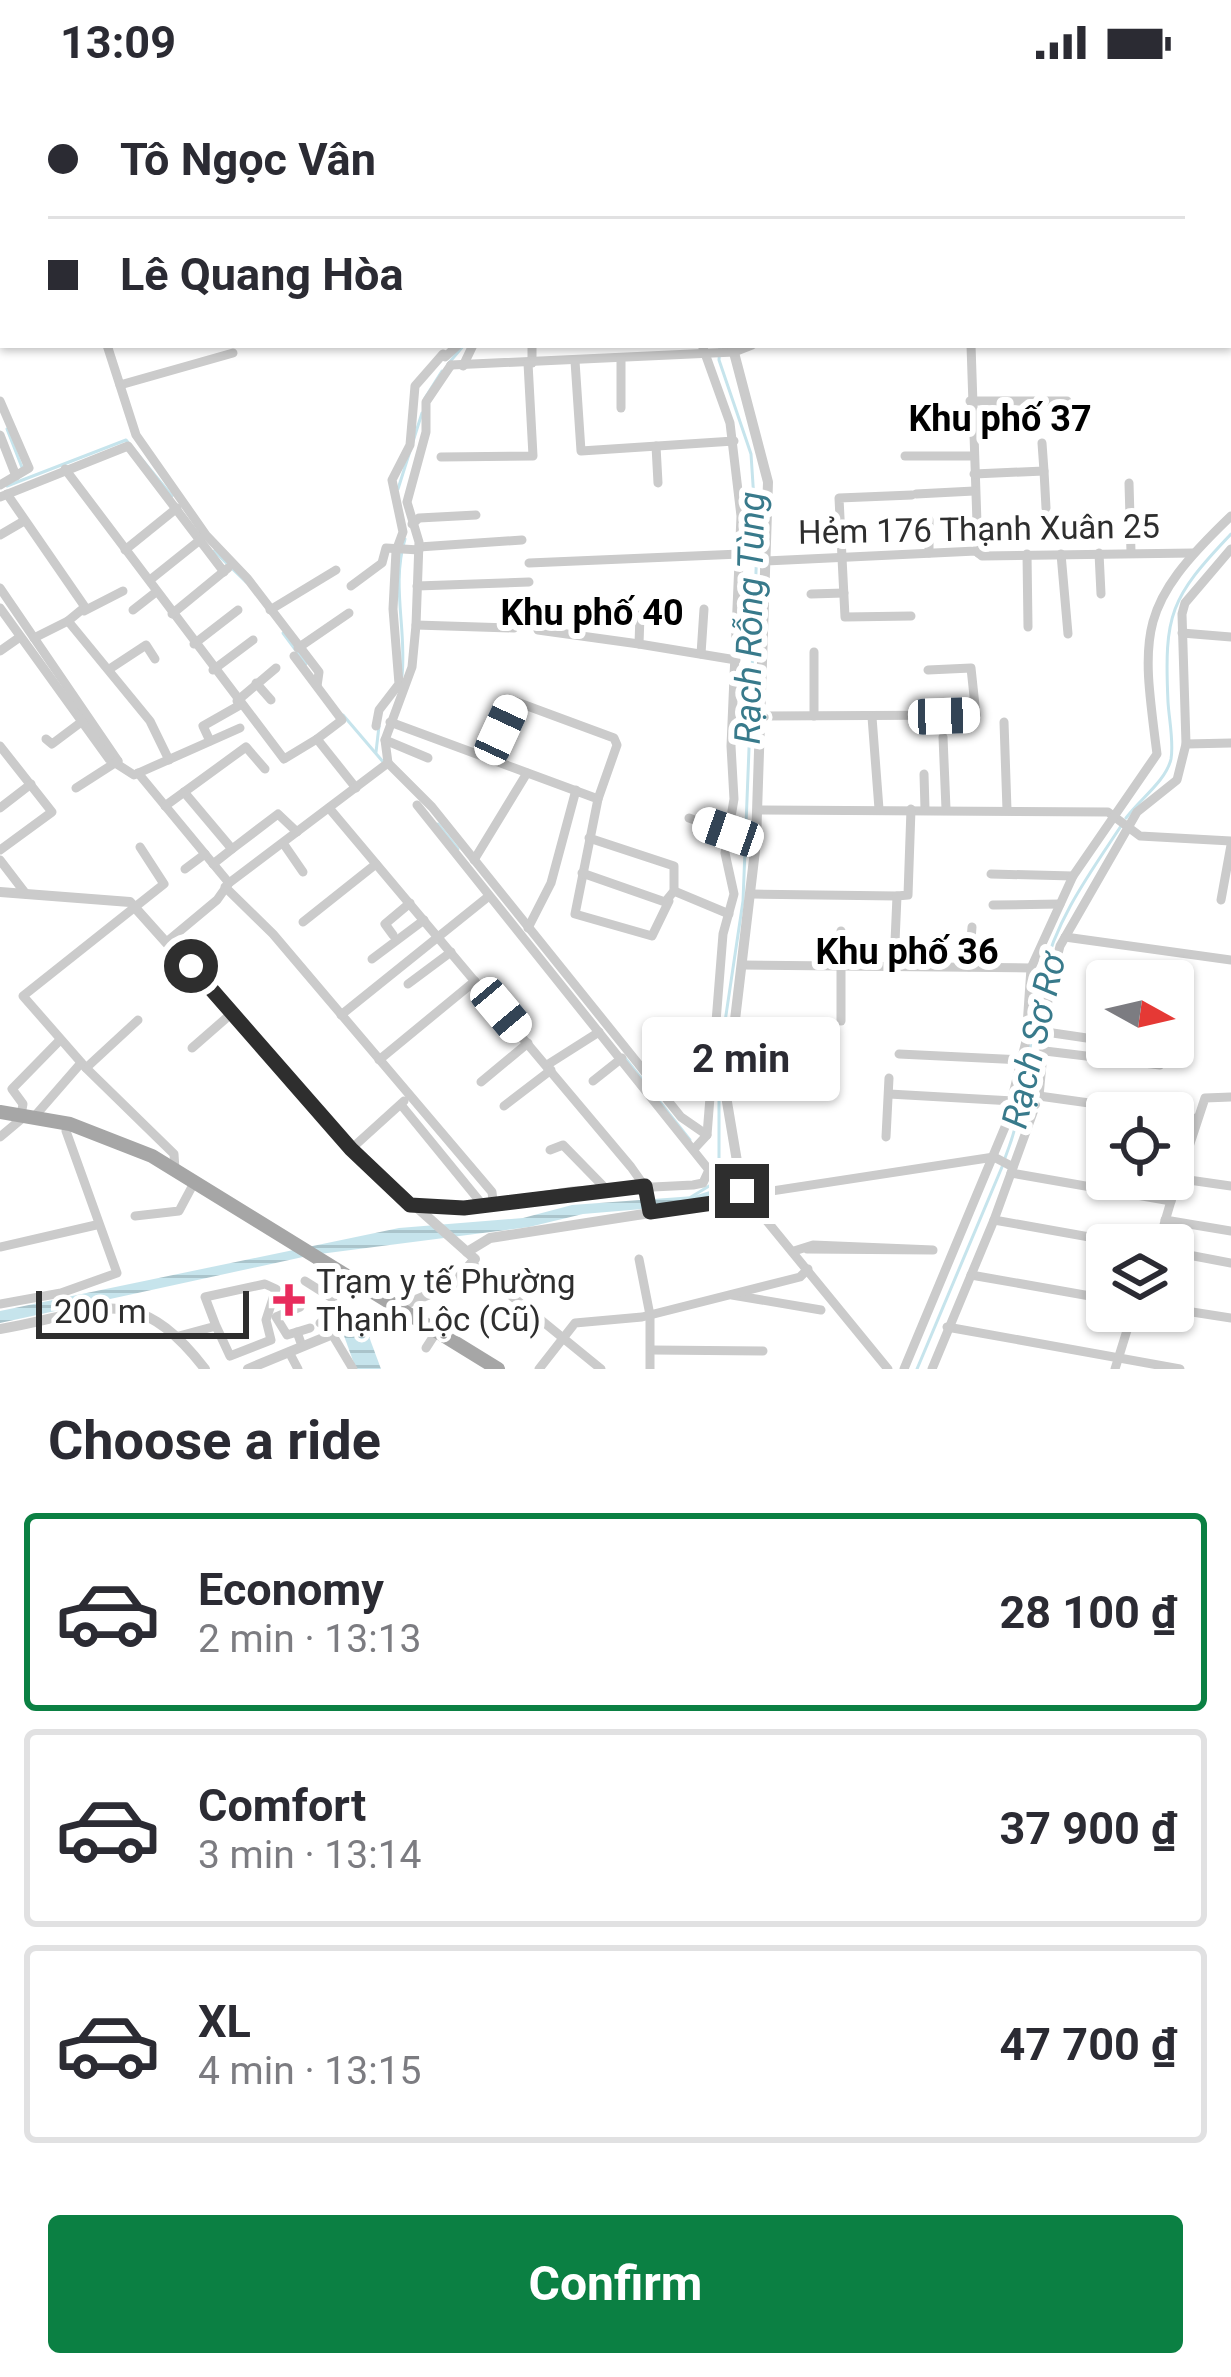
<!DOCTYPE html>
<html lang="en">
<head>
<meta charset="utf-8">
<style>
  :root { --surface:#fff; --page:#f7f7f7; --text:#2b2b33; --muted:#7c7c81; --line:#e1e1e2; --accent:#0b8043 }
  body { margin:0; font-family:Roboto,sans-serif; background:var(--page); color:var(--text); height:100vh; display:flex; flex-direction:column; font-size:45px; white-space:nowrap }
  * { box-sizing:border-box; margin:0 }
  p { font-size:39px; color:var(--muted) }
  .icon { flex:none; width:66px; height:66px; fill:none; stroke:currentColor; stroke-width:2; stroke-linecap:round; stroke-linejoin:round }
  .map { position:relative; height:1285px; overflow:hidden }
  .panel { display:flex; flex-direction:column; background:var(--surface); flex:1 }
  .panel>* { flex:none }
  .hud { position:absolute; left:0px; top:0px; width:1233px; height:264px; box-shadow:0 3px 9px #0004; display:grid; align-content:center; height:264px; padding:0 48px; background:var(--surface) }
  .needle { width:78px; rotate:98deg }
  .fabs { position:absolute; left:1086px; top:876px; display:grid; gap:24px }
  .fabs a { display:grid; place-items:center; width:108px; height:108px; border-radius:12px; background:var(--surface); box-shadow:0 3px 9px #0004; font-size:60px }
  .scale { position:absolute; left:36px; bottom:30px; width:213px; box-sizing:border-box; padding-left:12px; border:6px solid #2e2e2e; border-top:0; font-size:33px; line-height:42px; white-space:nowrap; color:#2e2e2e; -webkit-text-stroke:9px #fff; paint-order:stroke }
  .end { position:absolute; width:54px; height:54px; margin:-27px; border:15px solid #2e2e2e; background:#fff; box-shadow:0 0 0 6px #fff }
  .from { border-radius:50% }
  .bubble { position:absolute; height:84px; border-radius:12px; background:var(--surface); box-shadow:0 3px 9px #0004; font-size:39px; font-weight:700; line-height:84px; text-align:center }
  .car { position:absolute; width:36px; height:72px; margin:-36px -18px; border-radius:15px; box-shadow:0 0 9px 3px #0007; background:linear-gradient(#fff 24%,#345 0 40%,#fff 0 76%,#345 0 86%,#fff 0) }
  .hud b { display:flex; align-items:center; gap:42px; height:114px; font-size:45px }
  .hud b+b { border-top:3px solid var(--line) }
  .hud i { width:30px; height:30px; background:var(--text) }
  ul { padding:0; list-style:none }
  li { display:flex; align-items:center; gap:36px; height:198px; margin:0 24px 18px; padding:0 24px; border:6px solid var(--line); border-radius:12px }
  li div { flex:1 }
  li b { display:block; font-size:45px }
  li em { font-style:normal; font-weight:700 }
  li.on { border-color:var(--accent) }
  li>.icon { width:108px; height:108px; stroke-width:1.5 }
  h2 { padding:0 48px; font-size:54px; line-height:144px }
  .button { display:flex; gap:24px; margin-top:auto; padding:24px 48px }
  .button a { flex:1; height:138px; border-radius:12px; background:var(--accent); color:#fff; font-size:48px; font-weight:700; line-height:138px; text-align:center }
  .status { display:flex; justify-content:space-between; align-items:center; height:84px; padding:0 60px; background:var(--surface); direction:ltr }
  .status svg { height:33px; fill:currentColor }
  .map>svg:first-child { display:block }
</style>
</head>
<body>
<div class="status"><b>13:09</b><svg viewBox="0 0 49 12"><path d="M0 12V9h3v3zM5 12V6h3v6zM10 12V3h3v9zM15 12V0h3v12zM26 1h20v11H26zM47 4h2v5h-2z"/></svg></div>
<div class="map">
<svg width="1231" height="1285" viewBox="0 0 1231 1285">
  <defs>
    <pattern id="water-rules" width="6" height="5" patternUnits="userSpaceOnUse" patternTransform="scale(3)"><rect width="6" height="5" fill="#c6e4ec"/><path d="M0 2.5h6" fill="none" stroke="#aac4cb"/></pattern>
  </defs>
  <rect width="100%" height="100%" fill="#fff"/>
  <g fill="url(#water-rules)">
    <path d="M716,1105l-1,9 -13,6 -119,10 -54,13 -217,28 -312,68v-12l399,-83 124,-10 49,-13 122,-9z"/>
    <path d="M364,1239l17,46h-25l-13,-36z"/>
  </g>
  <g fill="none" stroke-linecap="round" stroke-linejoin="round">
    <g stroke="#c6e4ec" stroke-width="3">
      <path d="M691,0v3"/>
      <path d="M448,280l16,-19"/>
      <path d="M425,314l17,-27"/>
      <path d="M7,345l16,41"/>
      <path d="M7,402l119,-46 46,56"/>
      <path d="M398,405l24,-76"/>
      <path d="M214,467l32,31"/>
      <path d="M283,549l23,31"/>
      <path d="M402,592c5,-46 -11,-91 3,-137"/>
      <path d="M343,631l41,48"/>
      <path d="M376,668l3,-26"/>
      <path d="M1126,734c13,-18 40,-37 45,-59 3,-17 -2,-40 -3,-57 -4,-88 2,-104 63,-168"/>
      <path d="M438,740l20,25"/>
      <path d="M625,974l65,82"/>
      <path d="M1005,1074c24,-60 23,-122 38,-183 13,-56 47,-102 78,-149"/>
      <path d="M719,1096v-118l24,-161 14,-355 -6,-92 -32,-94 1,-15"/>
      <path d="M691,1113l28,-17"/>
      <path d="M917,1285l85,-202"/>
    </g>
    <g stroke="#cbcbcb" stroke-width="9">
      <path d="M185,0l1,3"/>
      <path d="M677,0v3"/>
      <path d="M733,0l15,3"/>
      <path d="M807,0l1,3"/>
      <path d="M832,0l2,3"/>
      <path d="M851,0v3"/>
      <path d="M896,0v3"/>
      <path d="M933,0l1,3"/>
      <path d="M994,0v3"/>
      <path d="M1013,0v3"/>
      <path d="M404,3l1,-3"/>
      <path d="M663,3l3,-3"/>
      <path d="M942,3l32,-3"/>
      <path d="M1045,3l29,-3"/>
      <path d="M0,144h3"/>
      <path d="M1230,247h1"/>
      <path d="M107,261l29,90 70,100 41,43 72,94 -2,14"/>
      <path d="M532,261v18"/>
      <path d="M971,261l7,208"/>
      <path d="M445,273l13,-12"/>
      <path d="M575,277l6,90 153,-10"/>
      <path d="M451,281l283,-13 18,-7"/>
      <path d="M463,282l10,-21"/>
      <path d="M120,301l113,-32"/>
      <path d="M0,317l29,67 -29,17"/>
      <path d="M970,317h97"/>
      <path d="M621,324v-50"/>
      <path d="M0,351l16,41"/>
      <path d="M656,362l2,37"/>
      <path d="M905,372h68"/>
      <path d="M441,373l92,-1 -5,-93"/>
      <path d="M65,385l219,290 33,-20"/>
      <path d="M1044,387l2,37"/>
      <path d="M974,390l70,-3 -2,-28"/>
      <path d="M1129,399l2,69"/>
      <path d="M7,410l78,113 -17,14 82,100 19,39"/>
      <path d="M916,410l58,-3"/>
      <path d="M0,413l128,-51 96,126"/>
      <path d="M929,436v33"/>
      <path d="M412,440l7,-6 57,-3"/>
      <path d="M0,451l24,-14"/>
      <path d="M419,463l103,-7"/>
      <path d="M125,466l52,-42"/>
      <path d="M1099,469l2,41"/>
      <path d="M1027,470l1,73"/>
      <path d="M1061,470l7,80"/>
      <path d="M766,477l210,-10 6,5 211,-3"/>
      <path d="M529,479l211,-9"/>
      <path d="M150,496l50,-40"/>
      <path d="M351,502l31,-23 4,-15 33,2"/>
      <path d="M417,502l112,-4"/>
      <path d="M0,504l118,173"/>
      <path d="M811,510l33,-1"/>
      <path d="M0,524l109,151 25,16 106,-47"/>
      <path d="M133,526l23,-18"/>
      <path d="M270,526l66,-40"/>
      <path d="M84,527l39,-20"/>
      <path d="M172,530l56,-46"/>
      <path d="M640,531l-1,29 97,16"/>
      <path d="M911,532l-66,1 -6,-119 73,-3"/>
      <path d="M416,541l98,3"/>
      <path d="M538,546l101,14"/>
      <path d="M1182,549l49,4"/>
      <path d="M34,554l34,-17"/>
      <path d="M194,560l44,-34"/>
      <path d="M298,564l51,-35"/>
      <path d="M0,567l20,-14"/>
      <path d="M701,570l3,-45"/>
      <path d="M294,572l48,64 -25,19 39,49"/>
      <path d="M111,584l35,-23 9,14"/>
      <path d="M213,586l40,-30"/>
      <path d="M256,599l15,17"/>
      <path d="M237,617l39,-33"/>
      <path d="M762,632l214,-1 -5,-47 -43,2"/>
      <path d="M814,632v-64"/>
      <path d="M872,633l7,92"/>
      <path d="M390,638l208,77 -23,115 77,22 17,-35"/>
      <path d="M1004,638l3,88"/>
      <path d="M376,642l3,-16 20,-26 -6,-75 3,-58 7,-19 -11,-52 18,-35 5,-59 28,-32"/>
      <path d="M943,653l3,72"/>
      <path d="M46,655l6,5 28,-21"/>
      <path d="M385,656l43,18"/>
      <path d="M210,657l-7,-15 37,-21"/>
      <path d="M1186,660l45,-1"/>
      <path d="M0,662l52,66 -52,38"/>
      <path d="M488,674l26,-57 100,37 3,7 -19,54"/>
      <path d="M388,679l44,44 249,310 26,18"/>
      <path d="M138,689l91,110"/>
      <path d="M924,690l1,35"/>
      <path d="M76,704l42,-27"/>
      <path d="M184,708l48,57 -19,15"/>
      <path d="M165,722l81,-59 19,22"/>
      <path d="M0,724l31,-24"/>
      <path d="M329,724l302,359 17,24 2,21"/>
      <path d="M758,726l350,2 32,24 91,5"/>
      <path d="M689,734l39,14"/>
      <path d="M283,759l20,29"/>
      <path d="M140,763l24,37 -141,112 63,72 88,86 1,16"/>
      <path d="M232,765l46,-35 19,18"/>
      <path d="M0,776l26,34"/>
      <path d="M474,776l53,-87"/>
      <path d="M185,785l20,-15"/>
      <path d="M582,789l83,29 9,-11v-25l-85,-28"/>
      <path d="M991,790l82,2"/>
      <path d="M225,803l48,47 219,258 1,9"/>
      <path d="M674,807l55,23"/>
      <path d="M752,810l145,2"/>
      <path d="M1221,816l10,-55"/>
      <path d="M993,821l67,-1"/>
      <path d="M303,838l73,-58"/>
      <path d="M528,844l23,-45 25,-93"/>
      <path d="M393,851l-8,-11 25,-21"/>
      <path d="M1065,853l166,23"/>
      <path d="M169,856l48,-40 12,-17 159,-120 -3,-23 27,-73 4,-42 3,-83 -12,-40 19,-70v-30l25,-37"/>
      <path d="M372,875l52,-39"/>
      <path d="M743,881l288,3"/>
      <path d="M894,881l3,-69 11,-1 3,-86"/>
      <path d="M969,883l3,-40"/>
      <path d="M408,900l43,-32"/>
      <path d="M341,931l148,-119"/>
      <path d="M841,937v-90"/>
      <path d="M1046,948l61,9"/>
      <path d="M690,950l8,-8 15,6"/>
      <path d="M192,964l40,-35"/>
      <path d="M1045,967l115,14"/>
      <path d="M899,970l123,6"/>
      <path d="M379,976l96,-79"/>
      <path d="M547,981l52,-33"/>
      <path d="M86,984l52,-48"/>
      <path d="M593,997l29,-23"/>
      <path d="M481,998l47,-39"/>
      <path d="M889,1010l124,7"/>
      <path d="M1039,1012l122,17"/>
      <path d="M402,1022l80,98"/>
      <path d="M504,1022l47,-36"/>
      <path d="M21,1031l2,-11 -11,-15 48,-49"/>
      <path d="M1173,1031l20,3"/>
      <path d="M34,1033l47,-54"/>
      <path d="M0,1053l25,-21"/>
      <path d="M886,1053l3,-59"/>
      <path d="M695,1064l12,-13 16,-201 11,-40 -9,-41 9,-54 -3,-53 10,-230 -11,-93 -28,-78"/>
      <path d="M351,1065l53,-48"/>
      <path d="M550,1066l13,-5 43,44"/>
      <path d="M1011,1089l160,28 34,-103 26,-1"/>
      <path d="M1182,1095l49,7"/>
      <path d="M1103,1105l4,-20"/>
      <path d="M743,1108l145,177"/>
      <path d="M746,1111l248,-38 19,10"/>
      <path d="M410,1121l54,3 109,-17 120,-6 10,-2 6,-13 -292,-365"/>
      <path d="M135,1132l44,-5 16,-30"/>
      <path d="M994,1136l140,25"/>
      <path d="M1165,1136l66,11"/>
      <path d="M1158,1161l13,-44"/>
      <path d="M0,1163l96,-22"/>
      <path d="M794,1167l19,-6 120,5 -126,-1"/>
      <path d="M1173,1168l58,11"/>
      <path d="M639,1175l11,56v54"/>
      <path d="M471,1179l130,106"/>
      <path d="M971,1191l136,24"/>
      <path d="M305,1197l27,17 10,32"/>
      <path d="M732,1211l89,15"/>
      <path d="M0,1220l61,-11 56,-20 -51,-142 4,-7"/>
      <path d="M1173,1225l58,9"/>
      <path d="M320,1239l18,-10"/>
      <path d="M947,1243l233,42"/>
      <path d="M297,1248l-10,3 -11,-18 24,-10"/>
      <path d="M332,1250l21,35"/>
      <path d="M179,1252l37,-10 14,30 41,-16 -5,-20 10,-31 -11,-5 -60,13 11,29"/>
      <path d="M302,1262l-5,-14 13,-4"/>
      <path d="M426,1264l11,-17"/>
      <path d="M652,1266l111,1"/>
      <path d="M289,1268l9,17"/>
      <path d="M539,1285l36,-46 67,-6 158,-40 8,-8"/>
      <path d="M904,1285l101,-242 21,-86 5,-73 42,-92 84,-122c-16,-123 -20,-148 74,-238"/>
      <path d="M932,1285l62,-149 45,-124 10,-107 11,-43 77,-134 40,-32 9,-36 -4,-130 3,-11 46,-54"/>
      <path d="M1115,1285l18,-58"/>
    </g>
    <g stroke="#cbcbcb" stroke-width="10">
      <path d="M721,3v-3"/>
      <path d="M0,808l130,10 221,247 124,110 -23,26 -204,84"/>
      <path d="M467,1168l23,-14 237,-37 15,-10 -16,-95 30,-254 12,-360 -36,-137"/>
      <path d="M0,1245c97,-16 134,-52 205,40"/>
    </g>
    <path stroke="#a6a6a6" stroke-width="14" d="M0,1028l70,12 82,32 346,213"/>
  </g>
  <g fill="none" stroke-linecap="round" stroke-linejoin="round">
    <path stroke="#2e2e2e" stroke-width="15" d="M191,882l160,183 59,56 54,3 181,-22 5,26 77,-11 15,-10"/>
  </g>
  <path fill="#e82c5d" stroke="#fff" stroke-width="4.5" d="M283 1198h12v12h12v12h-12v12h-12v-12h-12v-12h12z"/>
  <g text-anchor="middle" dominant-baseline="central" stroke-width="12" stroke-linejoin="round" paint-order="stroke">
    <g font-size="33" fill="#2e2e2e" stroke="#fff">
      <text transform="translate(979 445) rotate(-1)">Hẻm 176 Thạnh Xuân 25</text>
    </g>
    <g font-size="33" fill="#2e2e2e" stroke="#fff" text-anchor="start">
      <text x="316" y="1197">Trạm y tế Phường<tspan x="316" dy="38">Thạnh Lộc (Cũ)</tspan></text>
    </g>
    <g font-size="36" font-weight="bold" fill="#000" stroke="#fff">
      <text x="1000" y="335">Khu phố 37</text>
      <text x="592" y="529">Khu phố 40</text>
      <text x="907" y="868">Khu phố 36</text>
    </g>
    <g font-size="36" font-style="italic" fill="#387a8b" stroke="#fff">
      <text transform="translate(750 534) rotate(-89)">Rạch Rỗng Tùng</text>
      <text transform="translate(1034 957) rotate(-77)">Rạch Sơ Rơ</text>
    </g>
  </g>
</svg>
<div class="fabs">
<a><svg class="needle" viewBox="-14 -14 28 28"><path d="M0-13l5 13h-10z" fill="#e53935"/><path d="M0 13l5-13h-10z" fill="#7c7c81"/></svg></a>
<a><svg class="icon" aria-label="locate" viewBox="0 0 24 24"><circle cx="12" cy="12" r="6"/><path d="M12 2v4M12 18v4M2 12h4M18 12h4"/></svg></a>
<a><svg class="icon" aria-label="layers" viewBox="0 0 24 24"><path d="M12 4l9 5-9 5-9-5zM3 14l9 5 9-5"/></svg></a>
</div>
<div class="scale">200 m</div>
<i class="end from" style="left:191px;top:882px"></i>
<i class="end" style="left:742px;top:1107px"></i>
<div class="bubble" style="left:642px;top:933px;width:198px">2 min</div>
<i class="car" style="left:944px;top:632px;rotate:88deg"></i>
<i class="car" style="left:501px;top:646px;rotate:25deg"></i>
<i class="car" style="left:728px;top:748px;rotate:289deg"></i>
<i class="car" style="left:501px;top:926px;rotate:140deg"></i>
<div class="hud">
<b><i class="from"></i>Tô Ngọc Vân</b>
<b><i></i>Lê Quang Hòa</b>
</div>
</div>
<section class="panel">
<h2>Choose a ride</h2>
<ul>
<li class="on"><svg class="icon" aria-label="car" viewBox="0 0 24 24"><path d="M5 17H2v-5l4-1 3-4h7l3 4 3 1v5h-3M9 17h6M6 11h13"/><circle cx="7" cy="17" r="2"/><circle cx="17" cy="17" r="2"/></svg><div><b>Economy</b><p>2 min · 13:13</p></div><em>28 100 ₫</em></li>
<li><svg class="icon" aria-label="car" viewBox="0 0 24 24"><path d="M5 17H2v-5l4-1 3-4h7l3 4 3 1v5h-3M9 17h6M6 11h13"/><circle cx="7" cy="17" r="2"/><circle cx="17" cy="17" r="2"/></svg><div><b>Comfort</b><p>3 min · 13:14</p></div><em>37 900 ₫</em></li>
<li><svg class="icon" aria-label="car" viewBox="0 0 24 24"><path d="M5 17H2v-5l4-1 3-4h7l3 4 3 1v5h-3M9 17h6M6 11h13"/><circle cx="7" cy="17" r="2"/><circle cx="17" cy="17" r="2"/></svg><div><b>XL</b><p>4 min · 13:15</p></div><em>47 700 ₫</em></li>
</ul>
<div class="button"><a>Confirm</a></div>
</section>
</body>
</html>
